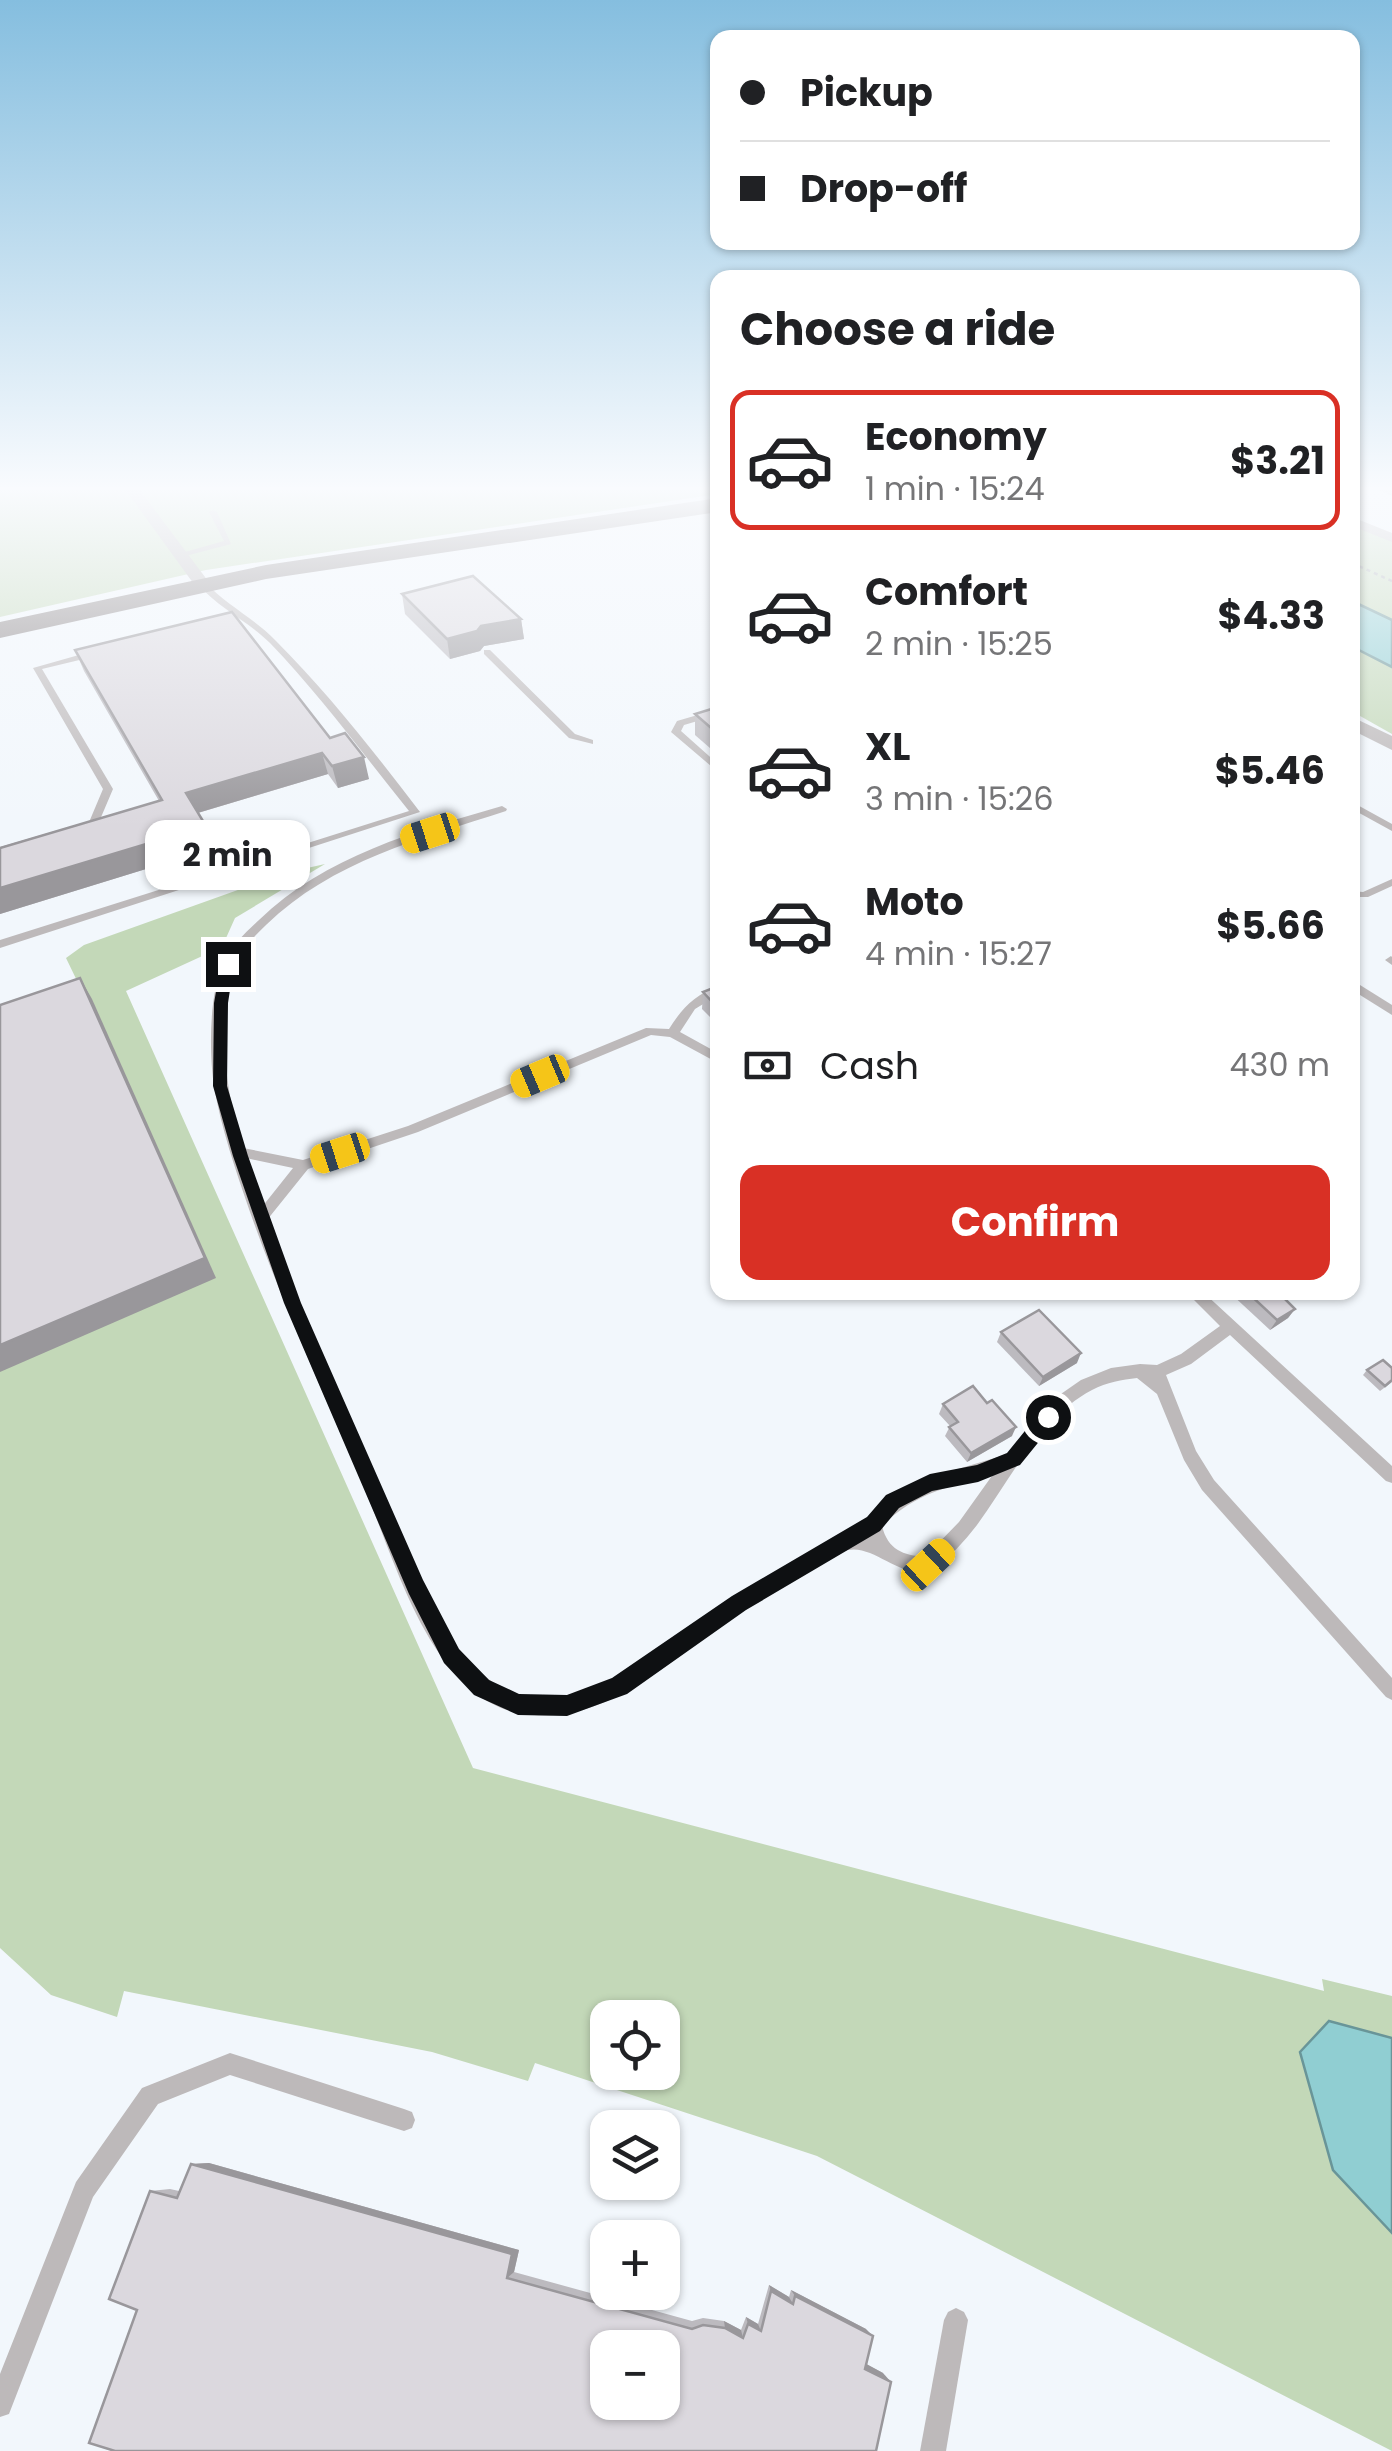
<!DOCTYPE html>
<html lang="en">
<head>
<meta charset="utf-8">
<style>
  :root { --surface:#fff; --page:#f6f6f6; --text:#202124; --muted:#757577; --line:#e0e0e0; --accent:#d93025 }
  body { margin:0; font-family:Poppins,sans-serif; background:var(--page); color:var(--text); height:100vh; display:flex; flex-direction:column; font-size:38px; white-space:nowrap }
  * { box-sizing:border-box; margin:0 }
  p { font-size:32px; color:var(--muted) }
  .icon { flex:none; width:55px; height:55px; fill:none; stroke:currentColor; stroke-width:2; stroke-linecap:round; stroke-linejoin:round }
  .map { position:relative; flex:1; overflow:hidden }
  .drawer { position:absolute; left:710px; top:270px; width:650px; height:1030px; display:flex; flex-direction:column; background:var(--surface); border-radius:20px; box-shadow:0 2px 8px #0004 }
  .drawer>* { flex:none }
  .top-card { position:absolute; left:710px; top:30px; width:650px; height:220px; border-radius:20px; box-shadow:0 2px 8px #0004; display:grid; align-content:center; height:220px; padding:0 30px; background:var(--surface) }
  .tools { position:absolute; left:590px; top:2000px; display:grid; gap:20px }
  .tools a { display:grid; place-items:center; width:90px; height:90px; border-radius:20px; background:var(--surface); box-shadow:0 2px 8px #0004; font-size:50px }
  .end { position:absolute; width:45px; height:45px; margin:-22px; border:12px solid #0e1012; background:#fff; box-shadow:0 0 0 5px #fff }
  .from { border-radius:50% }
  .bubble { position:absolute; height:70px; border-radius:20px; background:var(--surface); box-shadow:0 2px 8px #0004; font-size:32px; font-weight:700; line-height:70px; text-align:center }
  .car { position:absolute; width:30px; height:60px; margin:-30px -15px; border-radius:12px; box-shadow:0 0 8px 2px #0007; background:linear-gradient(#f5c518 24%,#345 0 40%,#f5c518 0 76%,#345 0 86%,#f5c518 0) }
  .top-card b { display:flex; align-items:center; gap:35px; height:95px; font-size:38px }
  .top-card b+b { border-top:2px solid var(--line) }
  .top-card i { width:25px; height:25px; background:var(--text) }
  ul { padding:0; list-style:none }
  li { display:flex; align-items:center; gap:30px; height:140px; margin:0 20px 15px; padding:0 10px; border:5px solid transparent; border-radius:20px }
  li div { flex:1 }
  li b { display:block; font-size:38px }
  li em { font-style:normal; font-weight:700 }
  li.active { border-color:var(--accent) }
  li>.icon { width:90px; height:90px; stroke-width:1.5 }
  h2 { padding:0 30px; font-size:45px; line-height:120px }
  .pay { display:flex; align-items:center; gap:25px; height:110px; padding:0 30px; font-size:38px }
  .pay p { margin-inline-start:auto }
  .cta { display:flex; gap:20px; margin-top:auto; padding:20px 30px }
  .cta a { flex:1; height:115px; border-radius:20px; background:var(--accent); color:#fff; font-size:40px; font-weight:700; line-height:115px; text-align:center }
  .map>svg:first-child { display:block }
</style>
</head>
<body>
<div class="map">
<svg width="1392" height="2451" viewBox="0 0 1392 2451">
  <rect width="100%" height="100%" fill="#f2f7fc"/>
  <g fill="#c3d8b8" fill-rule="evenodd">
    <path d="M0,485h717l1,9 -512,76 -206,47z"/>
    <path d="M1352,523l40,17v80l-39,-19z"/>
    <path d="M1352,647l40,20v67l-39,-22z"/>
    <path d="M325,864l-90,54 -13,29 -96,44 347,777 851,223 -2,-12 70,17v42l-63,-17 45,191 18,21v218l-575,-295 -282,-93 -7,18 -96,-29 -308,-61 -7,26 -66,-22 -51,-47v-926l81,-33 -15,-31 18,-13 201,-72zM608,2018h54v54h-54z"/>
  </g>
  <g fill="#90ced2" stroke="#699598" stroke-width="2.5">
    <path d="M1352,601l40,19v47l-39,-20z"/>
    <path d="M1329,2021l63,17v195l-59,-63 -33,-118z"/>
  </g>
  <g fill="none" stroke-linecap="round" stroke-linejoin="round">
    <g stroke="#a5a9ad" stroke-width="2.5" stroke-dasharray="4 4" stroke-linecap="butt">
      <path d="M477,485l44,4 75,-4"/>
      <path d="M1352,563l40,18"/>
    </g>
    <g fill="#bdb9ba" fill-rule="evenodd">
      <path d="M1368,485h10l14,6v5z"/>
      <path d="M213,510l4,2 14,32 -53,14v-4l46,-13 -15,-29z"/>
      <path d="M199,582h6c21,23 49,36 71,59 52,52 99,112 144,171l-420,136v-8l409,-129c-46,-57 -89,-116 -139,-168 -22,-22 -52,-35 -72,-59z"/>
      <path d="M484,650h6l85,84 18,6v4l-24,-6 -85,-84z"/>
      <path d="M93,651l4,3 -1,2 -54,13 71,120 -17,40 -12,5 -5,-3 8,-4 16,-38 -70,-121z"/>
      <path d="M718,709v6l-34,10 -3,6 37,33v8l-47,-40 6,-11z"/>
      <path d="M1352,802l40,22v7l-40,-22z"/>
      <path d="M502,806l5,3 -1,2c-86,28 -174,50 -240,114 -10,10 -23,22 -30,35 -6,11 -8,24 -9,37 -6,54 0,99 16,151l60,12 105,-34 238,-98 23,1c13,-21 26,-34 49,-43v9l-23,14 -15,23 38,21v10l-48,-26 -19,-2 -233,97 -110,37 -41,51 48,119 118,270 24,41 14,15 25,20 22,10 31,3 30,-5 24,-9 55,-33 76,-55 133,-78 32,-27 39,-16 70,-21 30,-38 20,-20 23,-16 30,-12 29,-4 17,1 24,-11 39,-28 -34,-34h17l189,174v17l-6,-2 -156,-146 -39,29 -25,11 30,76 18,29 178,198v22l-6,-3 -184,-207 -18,-30 -27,-66 -20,-16c-15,2 -30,4 -45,12 -53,28 -81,89 -115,135 -13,17 -28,32 -43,46 -36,10 -63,-32 -92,-19 -14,7 -28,17 -42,25 -27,15 -53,29 -77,47 -60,43 -124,104 -204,89 -29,-5 -56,-26 -73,-50 -39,-52 -58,-119 -83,-178 -39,-91 -80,-180 -113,-273 -14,-41 -29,-84 -36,-126 -5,-33 -5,-92 9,-122 7,-17 23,-32 36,-44 66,-64 157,-89 243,-114zM246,1158l47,10 -31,39zM994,1473l-35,49 -34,35c-22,-2 -37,-7 -43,-31 34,-34 68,-39 112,-53z"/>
      <path d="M1392,879v7l-24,11h-16v-6l11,1z"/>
      <path d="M1391,956l1,1v8l-7,-5z"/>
      <path d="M1352,980l40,25v10l-40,-25z"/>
      <path d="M230,2053l174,56 8,3 3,8 -3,8 -8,3 -174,-56 -72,29 -65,93 -84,217 -9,3v-43l76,-192 66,-94z"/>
      <path d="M956,2308l8,4 4,8 -22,131h-26l24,-131 4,-8z"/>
    </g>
    <g fill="#bdb9ba" fill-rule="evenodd">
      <path d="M122,485h14l72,96v6h-12z"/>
      <path d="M1352,517l40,16v9l-40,-16z"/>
      <path d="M1352,717l40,19v14l-40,-20z"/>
    </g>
    <path fill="#8d8788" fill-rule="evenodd" d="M718,498v14l-452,67 -266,59v-16l266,-57z"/>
  </g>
  <g fill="#bcbabf">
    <path d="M402,594l119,25 3,20 -40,7 -4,5 -30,8 -45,-45z"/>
    <path d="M75,650l255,88 39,41 -31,9 -10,-14 -130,39 8,13 8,22 -214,66v-67l159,-46 -75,-130z"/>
    <path d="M718,707v48l-23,-20v-21z"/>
    <path d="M718,986v39l-16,-16 1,-17z"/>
    <path d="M1229,1292h49l17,17 -7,9 -18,12z"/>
    <path d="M1001,1332l76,31 -38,23 -42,-44z"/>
    <path d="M1367,1370l25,12 -12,9 -17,-16z"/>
    <path d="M987,1403l25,33 -45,26 -22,-26 5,-10 -11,-12 4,-10z"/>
    <path d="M209,2163l310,87 -5,22 178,49 11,-3 21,3 17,9 5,-13 12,7 11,-39 20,12 2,-7 75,39v35l17,9 -746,-63 13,-119 20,-2 9,2 12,-27z"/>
  </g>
  <g fill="#99979b">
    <path d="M521,619l3,20 -40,7 -4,5 -30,8 -3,-20 34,-13z"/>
    <path d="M322,753l6,21 -134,40 -8,-21z"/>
    <path d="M364,757l5,22 -31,9 -6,-22z"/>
    <path d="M206,826l8,22 -214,66v-26z"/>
    <path d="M80,978l12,21 124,279 -216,94v-27z"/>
    <path d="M1295,1309l-7,9 -18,12 7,-10z"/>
    <path d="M1081,1353l-4,10 -38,23 4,-9z"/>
    <path d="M1016,1427l-4,9 -45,26 4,-9z"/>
    <path d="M209,2163l310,87 -5,22 -7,6 -316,-114z"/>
    <path d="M769,2285l20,12 4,7 -22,-13z"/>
    <path d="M791,2290l75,39 7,7 -78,-40z"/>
    <path d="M746,2317l12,7 3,7 -13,-7z"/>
    <path d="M724,2321l17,9 2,8 -18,-10z"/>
    <path d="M859,2360l24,13 8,9 -26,-13z"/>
  </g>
  <g fill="#dbd8de" stroke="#99979b" stroke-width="2.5" fill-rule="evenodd">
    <path d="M473,576l48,43 -40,7 -4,5 -30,8 -45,-45z"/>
    <path d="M232,612l98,126 15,-5 19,24 -32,9 -10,-13 -136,40 20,33 -206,62v-40l162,-48 -87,-150z"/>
    <path d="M718,707v27l-23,-20z"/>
    <path d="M80,978l125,280 -205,87v-340z"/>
    <path d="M718,986v22l-15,-16z"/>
    <path d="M1247,1292h31l17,17 -18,11z"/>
    <path d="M1039,1310l42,43 -38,24 -42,-45z"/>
    <path d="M1383,1360l9,8v12l-7,6 -18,-16z"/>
    <path d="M973,1386l14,17 5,-3 24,27 -45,26 -22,-26 9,-5 -15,-18z"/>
    <path d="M191,2164l321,90 -5,24 185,51 11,-4 22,3 18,10 5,-14 13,7 10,-40 22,13 2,-8 78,40 -8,33 26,13 -15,69h-761l-26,-8 48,-133 -28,-11 41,-108 27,7zM608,2348h54v54h-54z"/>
  </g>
  <linearGradient id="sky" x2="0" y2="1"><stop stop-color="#85bedf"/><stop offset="0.59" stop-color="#f9fbfe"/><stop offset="1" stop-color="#f9fbfe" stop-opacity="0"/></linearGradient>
  <rect width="1392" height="828" fill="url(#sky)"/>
  <path fill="#0e1012" d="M228,959l6,5 -6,39 -1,83 21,70 53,147 122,277 36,69 30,31 30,14 48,1 45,-17 120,-82 135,-79 19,-22 44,-21 47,-9 30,-12 34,-42h13v12l-34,42 -42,17 -46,9 -33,17 -19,23 -134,79 -119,84 -60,22 -49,-1 -44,-20 -30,-32 -35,-69 -125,-291 -51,-147 -20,-70 1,-83 7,-39z"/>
</svg>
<div class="tools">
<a><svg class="icon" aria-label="locate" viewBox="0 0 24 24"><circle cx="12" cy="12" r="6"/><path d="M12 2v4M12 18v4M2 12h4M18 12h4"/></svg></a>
<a><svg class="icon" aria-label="layers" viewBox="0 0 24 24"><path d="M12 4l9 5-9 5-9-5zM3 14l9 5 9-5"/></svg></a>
<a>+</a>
<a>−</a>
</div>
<i class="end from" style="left:1048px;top:1417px"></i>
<i class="end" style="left:228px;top:964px"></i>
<div class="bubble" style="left:145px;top:820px;width:165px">2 min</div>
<i class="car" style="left:430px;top:833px;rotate:252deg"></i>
<i class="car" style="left:540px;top:1076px;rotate:247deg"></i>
<i class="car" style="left:340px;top:1153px;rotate:252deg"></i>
<i class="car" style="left:928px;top:1565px;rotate:47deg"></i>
<div class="top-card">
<b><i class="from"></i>Pickup</b>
<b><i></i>Drop-off</b>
</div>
<section class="drawer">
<h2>Choose a ride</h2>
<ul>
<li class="active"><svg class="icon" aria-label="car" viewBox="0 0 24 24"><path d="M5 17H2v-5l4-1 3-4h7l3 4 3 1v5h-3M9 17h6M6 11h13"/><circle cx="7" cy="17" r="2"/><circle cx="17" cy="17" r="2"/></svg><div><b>Economy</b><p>1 min · 15:24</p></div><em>$3.21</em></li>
<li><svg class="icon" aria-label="car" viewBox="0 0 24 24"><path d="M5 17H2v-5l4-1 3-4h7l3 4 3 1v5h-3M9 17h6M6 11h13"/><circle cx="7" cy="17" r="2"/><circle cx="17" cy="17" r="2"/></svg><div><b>Comfort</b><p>2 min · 15:25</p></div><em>$4.33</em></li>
<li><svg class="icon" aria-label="car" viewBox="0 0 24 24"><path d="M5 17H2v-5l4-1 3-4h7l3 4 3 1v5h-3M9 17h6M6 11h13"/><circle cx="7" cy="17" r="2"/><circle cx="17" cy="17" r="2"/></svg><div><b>XL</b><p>3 min · 15:26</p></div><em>$5.46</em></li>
<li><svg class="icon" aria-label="car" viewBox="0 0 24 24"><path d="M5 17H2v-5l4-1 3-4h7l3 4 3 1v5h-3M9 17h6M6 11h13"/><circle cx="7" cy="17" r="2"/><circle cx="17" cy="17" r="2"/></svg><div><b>Moto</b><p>4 min · 15:27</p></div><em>$5.66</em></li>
</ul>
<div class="pay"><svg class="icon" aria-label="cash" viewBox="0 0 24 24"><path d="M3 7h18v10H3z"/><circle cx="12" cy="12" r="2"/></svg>Cash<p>430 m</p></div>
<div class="cta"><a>Confirm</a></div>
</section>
</div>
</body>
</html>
